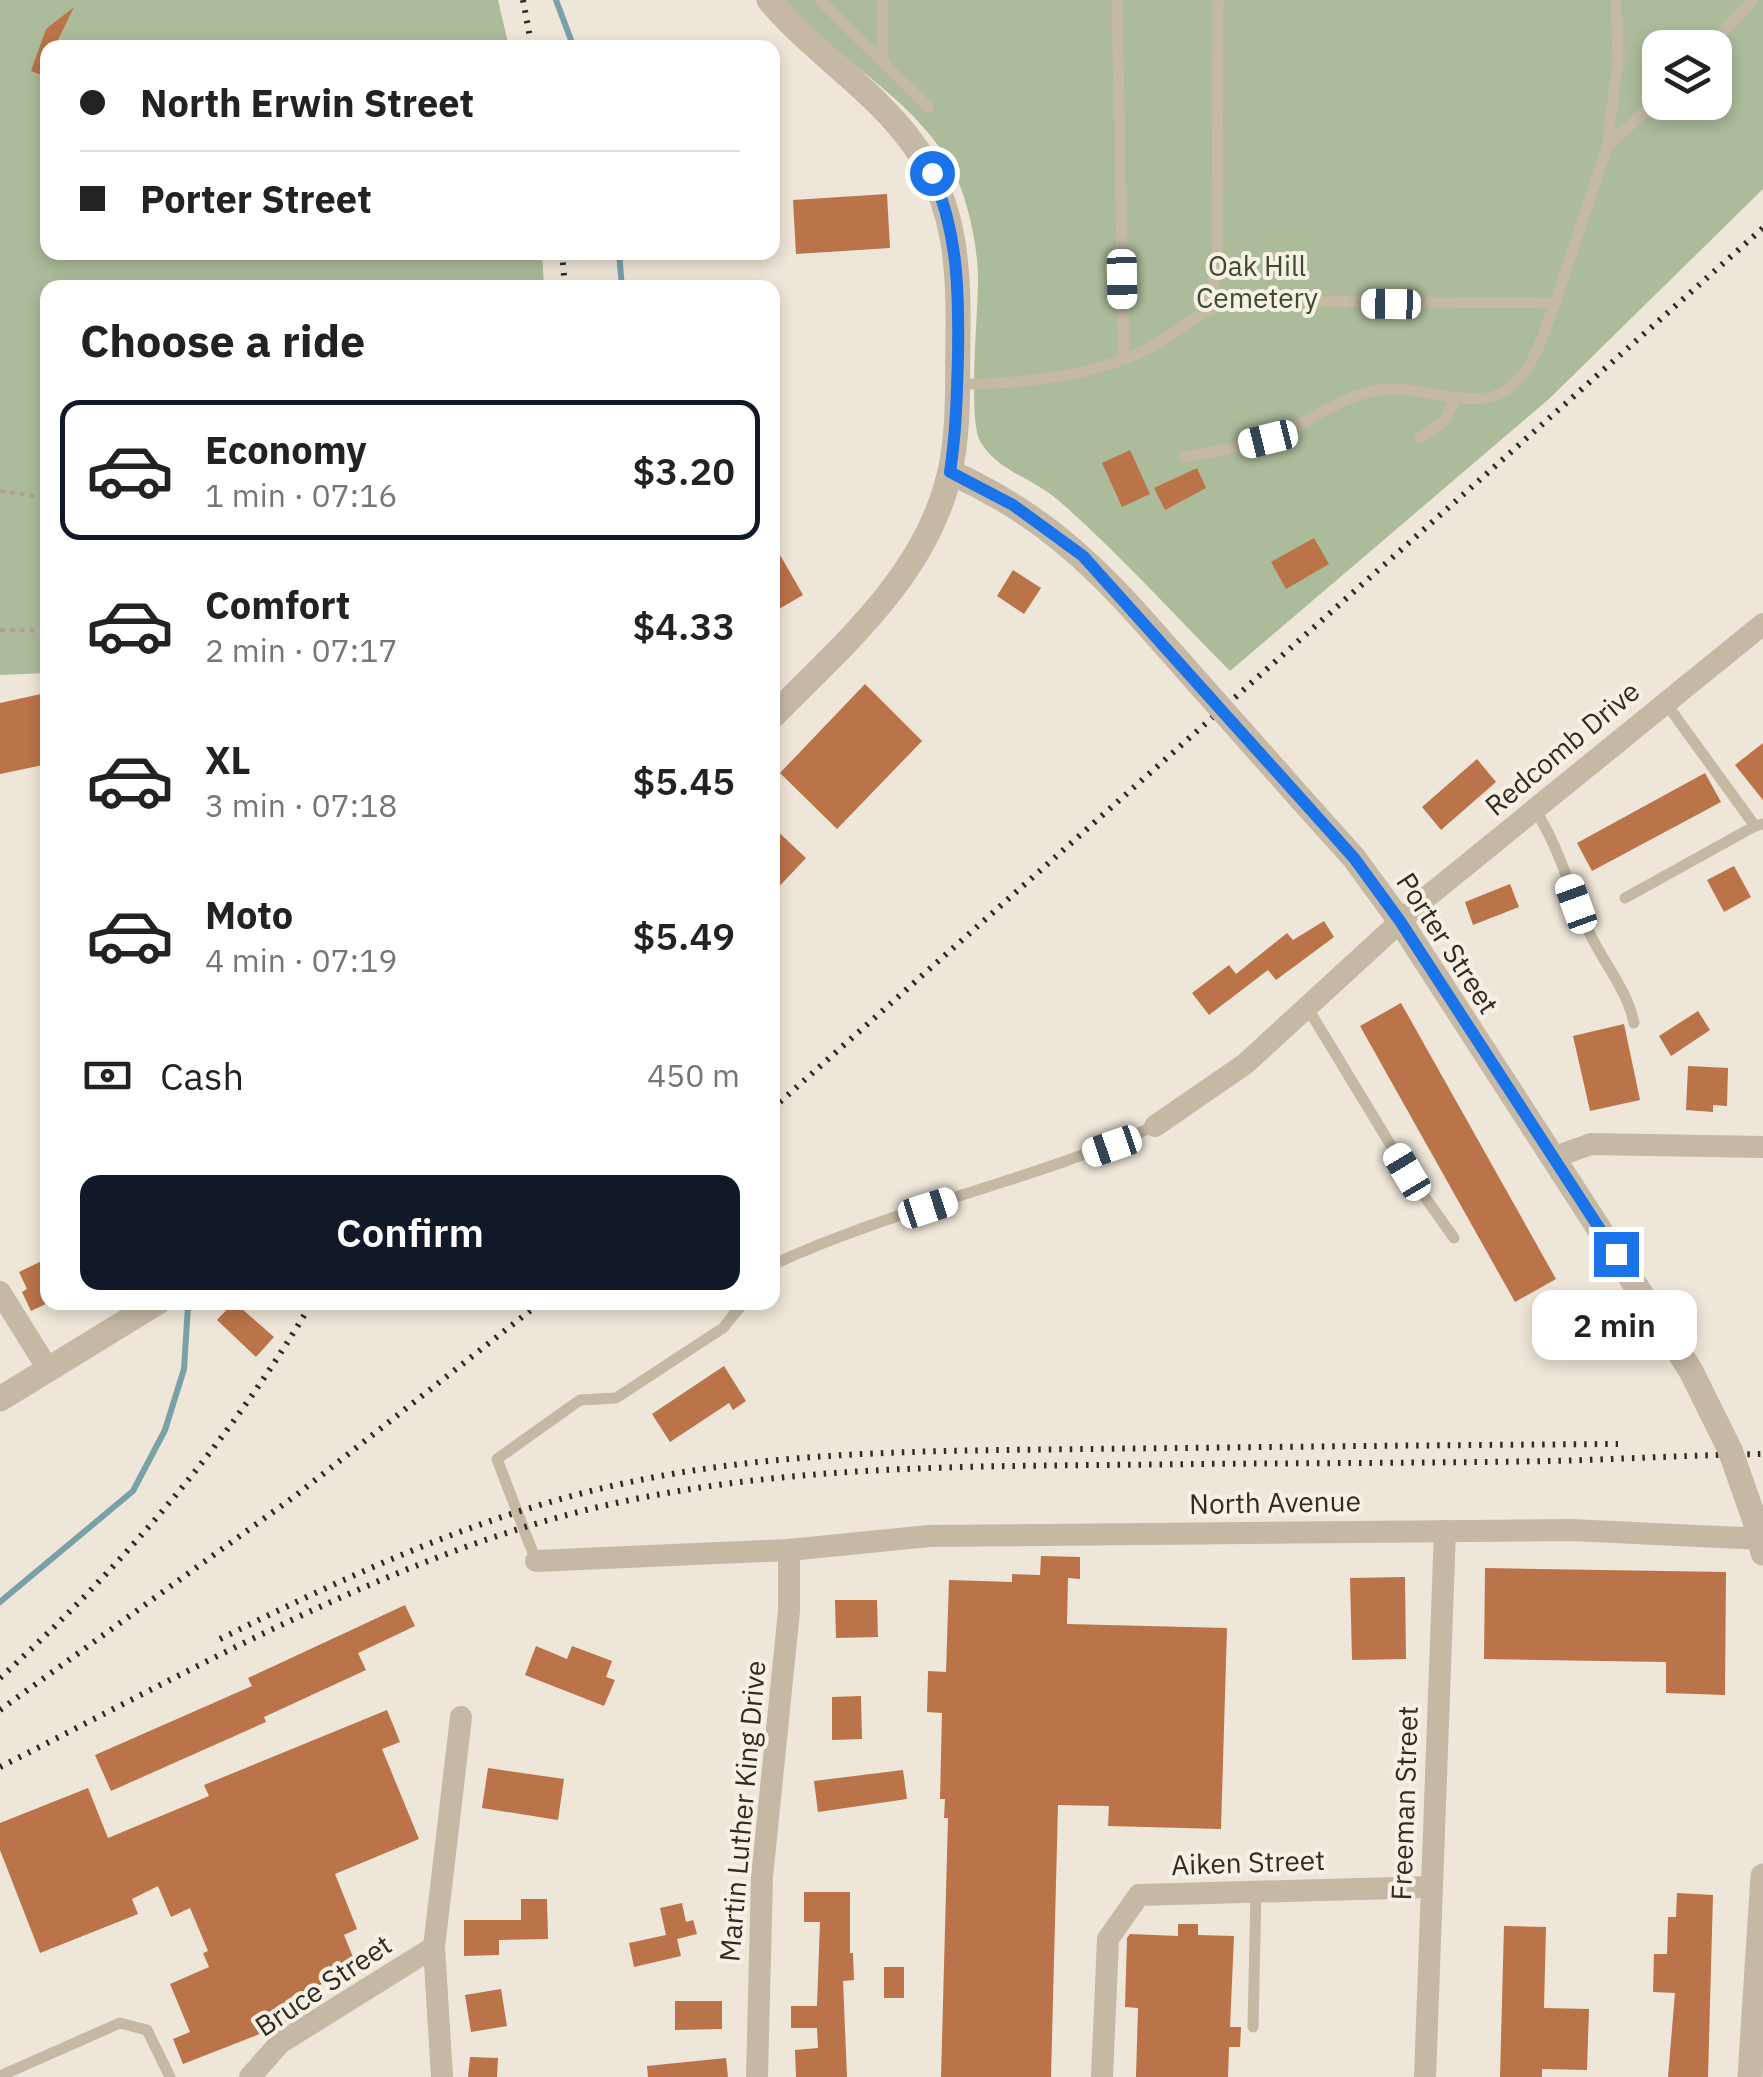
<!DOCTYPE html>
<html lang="en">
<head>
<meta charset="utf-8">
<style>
  :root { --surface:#fff; --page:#f6f6f6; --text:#222; --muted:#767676; --line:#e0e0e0; --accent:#111827 }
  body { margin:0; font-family:"IBM Plex Sans",sans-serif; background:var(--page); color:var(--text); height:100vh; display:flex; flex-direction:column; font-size:38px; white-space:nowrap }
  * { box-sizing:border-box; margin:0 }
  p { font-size:32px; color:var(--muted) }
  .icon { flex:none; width:55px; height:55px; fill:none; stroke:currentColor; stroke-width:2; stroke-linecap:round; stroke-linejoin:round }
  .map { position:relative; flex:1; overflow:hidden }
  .details { position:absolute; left:40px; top:280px; width:740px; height:1030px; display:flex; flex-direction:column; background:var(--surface); border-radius:20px; box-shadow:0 5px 15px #0003 }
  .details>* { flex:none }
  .guide { position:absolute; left:40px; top:40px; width:740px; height:220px; border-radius:20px; box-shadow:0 5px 15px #0003; display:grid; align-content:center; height:220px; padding:0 40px; background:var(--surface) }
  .tools { position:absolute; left:1642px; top:30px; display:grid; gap:20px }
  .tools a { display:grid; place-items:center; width:90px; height:90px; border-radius:20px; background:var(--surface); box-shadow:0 5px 15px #0003; font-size:50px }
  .end { position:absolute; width:45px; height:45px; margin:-22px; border:12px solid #1a73e8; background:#fff; box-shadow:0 0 0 5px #fff }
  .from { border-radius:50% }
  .bubble { position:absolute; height:70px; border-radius:20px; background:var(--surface); box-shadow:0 5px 15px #0003; font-size:32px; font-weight:600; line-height:70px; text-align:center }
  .car { position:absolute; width:30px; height:60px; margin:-30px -15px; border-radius:12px; box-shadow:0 0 8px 2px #0007; background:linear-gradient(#fff 24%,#345 0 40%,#fff 0 76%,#345 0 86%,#fff 0) }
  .guide b { display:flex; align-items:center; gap:35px; height:95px; font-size:38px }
  .guide b+b { border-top:2px solid var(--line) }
  .guide i { width:25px; height:25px; background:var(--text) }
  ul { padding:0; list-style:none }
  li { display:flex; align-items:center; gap:30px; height:140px; margin:0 20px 15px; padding:0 20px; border:5px solid transparent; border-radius:20px }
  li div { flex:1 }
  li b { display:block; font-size:38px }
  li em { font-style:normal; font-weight:600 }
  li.on { border-color:var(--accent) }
  li>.icon { width:90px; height:90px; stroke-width:1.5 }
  h2 { padding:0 40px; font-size:45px; line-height:120px }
  .pay { display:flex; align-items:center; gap:25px; height:110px; padding:0 40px; font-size:38px }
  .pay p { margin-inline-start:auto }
  .action { display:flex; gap:20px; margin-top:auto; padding:20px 40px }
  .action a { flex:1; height:115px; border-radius:20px; background:var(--accent); color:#fff; font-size:40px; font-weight:600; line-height:115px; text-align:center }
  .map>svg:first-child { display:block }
</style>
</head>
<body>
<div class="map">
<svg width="1763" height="2077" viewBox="0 0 1763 2077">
  <rect width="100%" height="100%" fill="#eee6d8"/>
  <g fill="#acbb9a" fill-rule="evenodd">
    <path d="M0,0h498l11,47 -461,1v204l494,1 2,34 -496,1 -1,385 -47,2z"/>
    <path d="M784,0h979v189l-214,210 -319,272c-57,-57 -111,-118 -172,-171 -25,-22 -61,-29 -78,-59 -12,-22 -2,-129 -2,-159 0,-34 -8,-72 -21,-104 -35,-78 -120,-115 -173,-178zM1660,48h55v54h-55z"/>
  </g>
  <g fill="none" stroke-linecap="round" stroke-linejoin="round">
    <g stroke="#7aa1a8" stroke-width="6">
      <path d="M556,0l18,48"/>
      <path d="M619,252l3,36"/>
      <path d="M0,1602l133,-111 32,-61 19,-61 4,-63"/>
    </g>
  </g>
  <g fill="#bb7349">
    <path d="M74,7l-20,41h-6v14l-7,13 -10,-4 15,-42z"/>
    <path d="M887,194l3,54 -94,6 -3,-54z"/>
    <path d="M1130,450l20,44 -28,13 -20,-44z"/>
    <path d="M1197,468l9,20 -41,22 -11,-22z"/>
    <path d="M1314,538l15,26 -43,25 -15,-27z"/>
    <path d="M772,541l31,54 -31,18z"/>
    <path d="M1013,570l28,18 -17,26 -27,-18z"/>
    <path d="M865,684l57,57 -85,88 -57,-56z"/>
    <path d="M41,694l7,33v37l-48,10v-71z"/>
    <path d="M1763,743v57l-28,-35z"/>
    <path d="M1477,759l19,23 -55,48 -19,-23z"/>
    <path d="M1705,773l16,29 -129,69 -15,-28z"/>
    <path d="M772,826l34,32 -34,36z"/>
    <path d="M1734,866l17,31 -27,15 -17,-32z"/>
    <path d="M1510,884l9,23 -46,18 -8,-23z"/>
    <path d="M1324,921l10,16 -58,43 -8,-10 -59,45 -17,-22 37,-28 7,9 51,-41 6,7z"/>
    <path d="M1401,1003l155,276 -41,23 -155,-276z"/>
    <path d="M1698,1011l12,19 -39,26 -12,-20z"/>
    <path d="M1624,1024l16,76 -50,11 -17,-75z"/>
    <path d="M1688,1066l40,2 -1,38 -14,-1v7l-27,-2z"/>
    <path d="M48,1258v45l-17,8 -9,-19 5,-3 -8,-17z"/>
    <path d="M234,1302l40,35 -18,20 -39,-37z"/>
    <path d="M724,1366l22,35 -13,9 -4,-7 -59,39 -18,-28z"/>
    <path d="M1041,1556l39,1v22l-12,-1 -1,46 160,4 -6,201 -113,-3 1,-20 -51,-1 -7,272h-110l7,-259h-4l1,-19h-5l2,-86 -15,-1 1,-41 18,1 3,-92 63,2v-8l28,1z"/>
    <path d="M1485,1568l241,4 -1,123 -59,-2v-31l-182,-3z"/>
    <path d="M1405,1577l1,82 -54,1 -2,-82z"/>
    <path d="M835,1600h42l1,37 -42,1z"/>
    <path d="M405,1605l10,21 -57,27 8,17 -102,47 2,5 -155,69 -16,-36 157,-69 -4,-8z"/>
    <path d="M536,1646l31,13 5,-13 40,15 -6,16 9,3 -11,26 -79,-31z"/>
    <path d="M861,1696l1,43 -30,1v-43z"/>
    <path d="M387,1710l13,32 -18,7 37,90 -84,35 22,55 -13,6 14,34 -67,28 7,17 -20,13 -95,37 -10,-25 17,-7 -20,-48 39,-17 -6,-14 5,-2 -18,-43 -19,9 -13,-31 -26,13 6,15 -98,39 -40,-103v-27l88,-35 20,50 101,-42 -5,-11z"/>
    <path d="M488,1768l76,11 -6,41 -76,-12z"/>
    <path d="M903,1770l4,29 -89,13 -4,-31z"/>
    <path d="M804,1892h46v61h3l1,27 -11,1 4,96h-51l-1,-27 23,-2 -1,-20h-26v-22h26l3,-84h-16z"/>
    <path d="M1677,1893l36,2 -5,182h-40l7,-84 -22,-1 1,-38h13l1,-37h8z"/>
    <path d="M521,1899h26l1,40 -49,1v15l-35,1v-36h57z"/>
    <path d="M682,1903l4,19 7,-2 4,14 -20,5 4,17 -47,11 -5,-24 37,-8 -6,-27z"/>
    <path d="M1178,1924h20v11l36,1 -4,91h11l-1,20h-11l-1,30h-92l2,-69 -13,-1 2,-69 3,-4 48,2z"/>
    <path d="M1504,1926l42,1 -2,81 45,1 -2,61 -45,-1v8h-42z"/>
    <rect x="884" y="1967" width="20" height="31"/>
    <path d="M501,1989l6,37 -36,6 -6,-37z"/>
    <path d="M675,2001h47v28l-47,1z"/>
    <path d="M470,2057l28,1 -1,19h-29z"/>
    <path d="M726,2058l2,19h-80l-1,-11z"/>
  </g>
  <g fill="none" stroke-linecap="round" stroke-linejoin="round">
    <g stroke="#b0a290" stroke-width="4" stroke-dasharray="5 5" stroke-linecap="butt">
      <path d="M0,491l48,7"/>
      <path d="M0,630l48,1"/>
    </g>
    <g stroke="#c5b8a5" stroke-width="11">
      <path d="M820,0l109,108"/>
      <path d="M882,0l1,63"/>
      <path d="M1117,0l7,359"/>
      <path d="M1708,48l45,-48"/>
      <path d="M1607,147l11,-87 -2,-60"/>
      <path d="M1208,309l9,-43 1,-266"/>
      <path d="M957,384c64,0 131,-6 190,-35 31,-15 52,-41 88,-48l320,2 52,-156 53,-50"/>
      <path d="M1420,438l25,-18 11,-22"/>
      <path d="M1184,457c27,-5 56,-9 83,-18 38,-13 72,-43 113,-49 39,-6 89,20 121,3 32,-17 42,-59 54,-90"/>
      <path d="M1665,702l90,124 8,-2"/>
      <path d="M1535,810c25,38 35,82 54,122 14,30 39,59 45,91"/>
      <path d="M1625,898l130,-72"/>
      <path d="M1307,1007l100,165 47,66"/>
      <path d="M772,1265c123,-57 259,-84 383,-139"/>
      <path d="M536,1561l-39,-102 83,-59 36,-2 107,-70 21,-26"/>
      <path d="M1253,2027l3,-136"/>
      <path d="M0,2076l120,-53 27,7 23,47"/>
    </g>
    <g stroke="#c5b8a5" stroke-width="22">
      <path d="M1155,1126l90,-62 182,-167 336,-273"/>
      <path d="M1552,1158l39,-14 172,3"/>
      <path d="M0,1292l48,77"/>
      <path d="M536,1561l253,-11 140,-14 642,-6 192,9"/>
      <path d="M250,2077l30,-34 154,-96"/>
      <path d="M442,2077l-8,-130 27,-230"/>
      <path d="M757,2077l5,-200 27,-266v-61"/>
      <path d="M1102,2077l6,-138 31,-44 292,-8"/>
      <path d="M1425,2077l20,-546"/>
    </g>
    <g stroke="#c5b8a5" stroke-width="25">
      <path d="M769,0c45,54 110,92 149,151 37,55 41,117 40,181 -1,47 2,98 -9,144 -24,100 -107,170 -177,241"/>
      <path d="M950,472c84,38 137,85 197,153"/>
      <path d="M1302,800l52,58 46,63 291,450"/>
      <path d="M0,1399l158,-97"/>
      <path d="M1756,1524l7,29"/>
      <path d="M1750,2077l13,-201"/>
    </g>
    <g stroke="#312b26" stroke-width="6" stroke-dasharray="2.5 8" stroke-linecap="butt">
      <path d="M523,0l9,48"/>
      <path d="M562,252l3,36"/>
      <path d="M772,1109l991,-881"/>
      <path d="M220,1639c123,-61 246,-118 379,-150 161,-39 325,-38 489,-40 177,-2 353,-4 530,-5"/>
      <path d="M0,1678c120,-109 230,-236 312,-376"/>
      <path d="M0,1710l295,-214 246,-194"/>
      <path d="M0,1767c187,-94 382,-206 586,-257 198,-49 406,-43 610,-46 119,-1 238,-1 357,-3 70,-2 140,-6 210,-7"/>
    </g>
    <g stroke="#c5b8a5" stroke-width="25">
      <path d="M1147,625l155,175"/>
      <path d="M1691,1371l39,79 26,74"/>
    </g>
  </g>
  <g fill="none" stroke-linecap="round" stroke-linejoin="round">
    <path stroke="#1a73e8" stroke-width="12" d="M932,173c26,60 27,118 26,183 -1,39 -2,77 -8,116l63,33 70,51 271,302 46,63 216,333"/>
  </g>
  <g text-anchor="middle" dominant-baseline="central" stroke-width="8" stroke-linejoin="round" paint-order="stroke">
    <g font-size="28" fill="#3d4d2c" stroke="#f7f0e4">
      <text x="1257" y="265">Oak Hill<tspan x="1257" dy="32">Cemetery</tspan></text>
    </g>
    <g font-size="28" fill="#312b26" stroke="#f7f0e4">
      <text transform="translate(1562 748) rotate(-40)">Redcomb Drive</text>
      <text transform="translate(1448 943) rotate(57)">Porter Street</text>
      <text transform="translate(1275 1502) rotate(-1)">North Avenue</text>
      <text transform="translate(1404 1803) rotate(-88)">Freeman Street</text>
      <text transform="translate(742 1811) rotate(-85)">Martin Luther King Drive</text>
      <text transform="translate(1248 1862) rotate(-2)">Aiken Street</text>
      <text transform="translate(323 1985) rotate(-34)">Bruce Street</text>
    </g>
  </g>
</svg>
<div class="tools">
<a><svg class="icon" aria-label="layers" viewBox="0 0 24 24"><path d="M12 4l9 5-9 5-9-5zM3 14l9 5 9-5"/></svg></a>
</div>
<i class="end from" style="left:932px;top:173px"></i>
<i class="end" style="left:1616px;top:1254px"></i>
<div class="bubble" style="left:1532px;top:1290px;width:165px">2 min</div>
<i class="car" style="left:1122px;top:279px;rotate:179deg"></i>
<i class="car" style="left:1391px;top:304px;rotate:271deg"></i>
<i class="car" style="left:1268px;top:439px;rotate:256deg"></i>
<i class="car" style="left:1576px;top:904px;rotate:340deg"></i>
<i class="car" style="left:1112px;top:1146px;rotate:251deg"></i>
<i class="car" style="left:1407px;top:1172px;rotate:329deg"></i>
<i class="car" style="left:928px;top:1208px;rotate:72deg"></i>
<div class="guide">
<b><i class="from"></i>North Erwin Street</b>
<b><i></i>Porter Street</b>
</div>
<section class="details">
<h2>Choose a ride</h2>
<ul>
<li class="on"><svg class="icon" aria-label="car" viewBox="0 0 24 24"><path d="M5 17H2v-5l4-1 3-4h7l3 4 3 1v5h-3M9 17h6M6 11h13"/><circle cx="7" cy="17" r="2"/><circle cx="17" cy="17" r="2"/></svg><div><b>Economy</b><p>1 min · 07:16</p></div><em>$3.20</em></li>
<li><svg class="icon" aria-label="car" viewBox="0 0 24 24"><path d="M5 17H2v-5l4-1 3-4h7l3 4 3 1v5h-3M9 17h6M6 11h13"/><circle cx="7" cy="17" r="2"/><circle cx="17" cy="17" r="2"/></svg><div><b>Comfort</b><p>2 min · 07:17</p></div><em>$4.33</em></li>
<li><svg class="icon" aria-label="car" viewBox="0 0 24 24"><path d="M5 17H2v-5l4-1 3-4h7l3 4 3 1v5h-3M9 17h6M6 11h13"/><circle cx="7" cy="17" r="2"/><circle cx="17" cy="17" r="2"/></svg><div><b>XL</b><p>3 min · 07:18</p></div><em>$5.45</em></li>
<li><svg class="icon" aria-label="car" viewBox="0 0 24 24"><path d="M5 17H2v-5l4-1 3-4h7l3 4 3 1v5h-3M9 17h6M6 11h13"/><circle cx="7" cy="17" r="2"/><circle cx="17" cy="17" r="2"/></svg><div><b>Moto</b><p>4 min · 07:19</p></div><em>$5.49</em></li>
</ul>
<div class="pay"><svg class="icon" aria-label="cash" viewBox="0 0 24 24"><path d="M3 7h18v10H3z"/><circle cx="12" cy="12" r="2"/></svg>Cash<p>450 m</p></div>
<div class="action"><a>Confirm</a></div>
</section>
</div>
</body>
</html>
